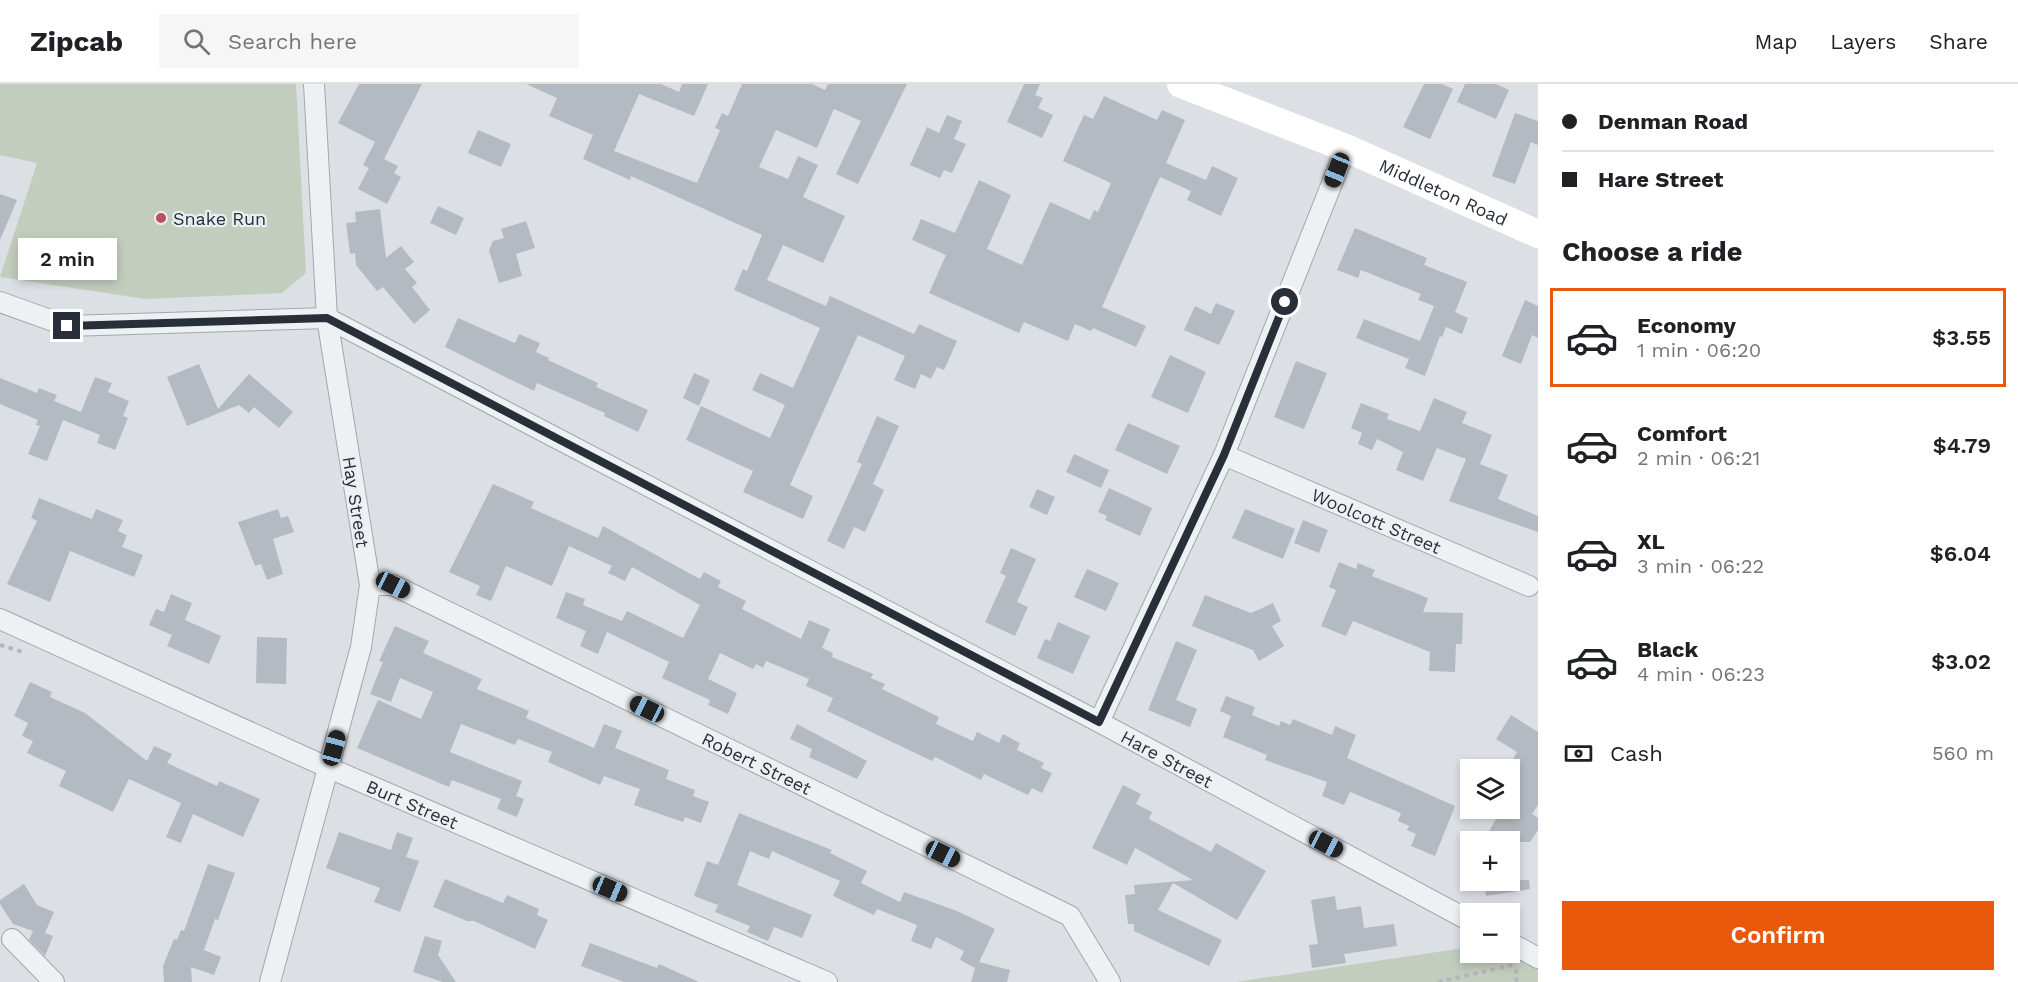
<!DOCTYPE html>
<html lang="en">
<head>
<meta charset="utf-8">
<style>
  :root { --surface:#fff; --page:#f6f6f6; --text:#202124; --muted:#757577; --line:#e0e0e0; --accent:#ea580c }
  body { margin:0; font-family:"Work Sans",sans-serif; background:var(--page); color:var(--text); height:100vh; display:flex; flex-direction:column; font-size:22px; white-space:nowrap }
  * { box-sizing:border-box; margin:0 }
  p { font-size:20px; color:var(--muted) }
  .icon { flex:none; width:33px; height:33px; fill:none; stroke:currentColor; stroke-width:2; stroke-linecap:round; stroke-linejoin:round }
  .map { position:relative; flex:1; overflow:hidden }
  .side { display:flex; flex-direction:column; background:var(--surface); width:480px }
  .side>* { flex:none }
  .hud { display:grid; align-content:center; height:132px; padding:0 24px; background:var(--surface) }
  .fabs { position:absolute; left:1460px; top:675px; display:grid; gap:12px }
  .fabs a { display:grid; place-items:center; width:60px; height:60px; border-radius:0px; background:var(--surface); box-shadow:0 3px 9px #0003; font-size:30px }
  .end { position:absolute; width:27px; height:27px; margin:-14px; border:8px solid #282f39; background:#fff; box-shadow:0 0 0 3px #fff }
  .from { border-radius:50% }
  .bubble { position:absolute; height:42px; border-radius:0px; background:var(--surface); box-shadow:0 3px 9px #0003; font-size:20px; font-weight:600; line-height:42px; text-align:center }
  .car { position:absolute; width:18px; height:36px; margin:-18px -9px; border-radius:8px; box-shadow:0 0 4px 2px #0007; background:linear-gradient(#222 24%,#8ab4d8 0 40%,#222 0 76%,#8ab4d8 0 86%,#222 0) }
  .hud b { display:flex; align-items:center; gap:21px; height:57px; font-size:22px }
  .hud b+b { border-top:2px solid var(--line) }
  .hud i { width:15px; height:15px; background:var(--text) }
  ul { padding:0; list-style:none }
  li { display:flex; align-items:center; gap:18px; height:99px; margin:0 12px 9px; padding:0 12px; border:3px solid transparent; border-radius:0px }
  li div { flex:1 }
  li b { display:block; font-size:22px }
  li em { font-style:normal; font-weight:600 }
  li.selected { border-color:var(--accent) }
  li>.icon { width:54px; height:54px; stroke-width:1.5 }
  h2 { padding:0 24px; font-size:27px; line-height:72px }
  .pay { display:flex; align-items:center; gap:15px; height:66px; padding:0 24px; font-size:22px }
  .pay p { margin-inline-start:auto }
  .primary-button { display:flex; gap:12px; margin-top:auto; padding:12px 24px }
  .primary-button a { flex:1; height:69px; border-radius:0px; background:var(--accent); color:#fff; font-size:24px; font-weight:600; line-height:69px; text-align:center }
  header { display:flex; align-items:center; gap:36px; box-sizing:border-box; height:84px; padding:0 30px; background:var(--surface); border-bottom:2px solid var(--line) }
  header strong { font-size:28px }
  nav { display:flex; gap:33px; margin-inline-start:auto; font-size:21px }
  .search { width:420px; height:54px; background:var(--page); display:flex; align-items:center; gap:15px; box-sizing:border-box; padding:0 21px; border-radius:0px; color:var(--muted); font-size:22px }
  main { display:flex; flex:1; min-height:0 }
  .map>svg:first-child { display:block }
</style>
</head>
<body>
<header>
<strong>Zipcab</strong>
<div class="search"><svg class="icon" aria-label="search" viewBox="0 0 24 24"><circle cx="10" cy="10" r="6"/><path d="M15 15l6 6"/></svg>Search here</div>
<nav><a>Map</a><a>Layers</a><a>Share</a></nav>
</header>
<main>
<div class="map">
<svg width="1538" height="898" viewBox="0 0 1538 898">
  <rect width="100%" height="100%" fill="#dce0e5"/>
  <g fill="#c3cdbe">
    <path d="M0,0h296l10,189 -24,20 -137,6 -145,-22 37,-114 -37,-8z"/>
    <path d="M1470,863v5h39l29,7v23h-302z"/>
  </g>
  <g fill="#b4bac1">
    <path d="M359,0h63l-38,75 14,7 -4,7 7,4 -14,27 -29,-15 11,-21 -6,-3 12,-23 -37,-19z"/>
    <path d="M526,0h135l18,8 3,-8h26l-14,32 -55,-22 -25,57 83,32 23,-53 -5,-2 7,-15 6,3 14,-32h70l13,6 3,-6h79l-49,100 -22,-10 25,-53 -27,-12 -17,39 -41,-18 -17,37 29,12 10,-23 20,9 -15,32 42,19 -22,47 -40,-18 -16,35 59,26 4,-10 84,38 5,-10 38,17 -13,29 -7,-3 -6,12 -10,-5 -6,15 -21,-9 11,-24 -47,-21 -68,150 23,11 -10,23 -60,-27 10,-21 -67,-31 15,-34 69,32 15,-33 -33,-15 8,-17 33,15 27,-60 -86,-38 9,-21 4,2 15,-36 -131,-59 -1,4 -47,-21 10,-24 -44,-19 8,-18z"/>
    <path d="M1024,0h16l-5,11 8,3 -5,10 15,7 -11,23 -35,-16z"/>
    <path d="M1424,0h18l11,5 -23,50 -27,-12z"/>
    <path d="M1465,0h31l13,6 -13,29 -39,-17z"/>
    <path d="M1104,12l53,24 5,-10 23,10 -19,43 40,17 6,-14 26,12 -17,38 -34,-16 4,-9 -31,-14 -58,130 44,19 -10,21 -43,-19 -2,3 -16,-7 -7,17 -44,-19 -5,11 -90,-40 17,-38 -34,-15 9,-21 34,14 24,-53 32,15 -24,54 35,16 28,-63 40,18 4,-10 4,2 13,-29 -48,-22 21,-46 9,4z"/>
    <path d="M1515,29l23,8v24l-7,-3 -16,42 -23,-8z"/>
    <path d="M947,31l15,6 -8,18 12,5 -14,29 -8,-3 -4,8 -30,-13 17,-38 12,6z"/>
    <path d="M478,46l33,14 -10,23 -33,-14z"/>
    <path d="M0,110l17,6 -17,40z"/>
    <path d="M438,122l26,12 -8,17 -26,-12z"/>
    <path d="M380,125l6,49 15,-12 13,16 -9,7 12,14 -5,4 18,23 -16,14 -31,-37 -6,4 -21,-26 -1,-12 -5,1 -4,-31 10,-1 -1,-10z"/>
    <path d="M526,137l9,27 -19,6 6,22 -23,7 -10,-33 4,-9 11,-3 -3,-9z"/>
    <path d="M1355,144l72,30 -3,7 43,17 -12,30 13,6 -6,16 -16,-7 -4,10 -2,-1 -15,40 -20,-8 4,-9 -53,-21 8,-19 56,22 14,-35 -16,-6 3,-6 -60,-24 -3,8 -21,-8z"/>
    <path d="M1525,216l13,6v32l-6,-3 -11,29 -19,-8z"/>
    <path d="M1216,219l19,8 -16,34 -35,-15 11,-24 16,8z"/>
    <path d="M458,234l54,24 3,1 4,-9 21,9 -4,9 13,6 -1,2 50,23 -2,4 52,23 -10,22 -34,-16 1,-3 -68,-30 -3,8 -89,-44z"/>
    <path d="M1170,271l36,17 -18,41 -37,-16z"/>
    <path d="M1296,277l31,12 -23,56 -30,-12z"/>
    <path d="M199,280l19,45 31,-35 44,38 -14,16 -25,-21 -5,6 -10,-8 -52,21 -20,-49z"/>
    <path d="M694,289l16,7 -11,26 -16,-8z"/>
    <path d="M95,293l17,6 -4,9 21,9 -6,15 5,2 -13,32 -18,-7 3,-8 -37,-15 -16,41 -19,-7 12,-28 -4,-1 2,-5 -38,-16v-26l37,15 2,-5 18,7 -3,6 27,11z"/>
    <path d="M1434,314l33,14 -5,11 30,12 -12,29 28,11 -10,24 40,17v16l-89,-31 17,-42 -29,-11 -14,33 -27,-11 7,-18 -26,-13 -5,11 -14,-6 4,-11 -11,-5 10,-25 28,11 -2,5 33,12z"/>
    <path d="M877,332l22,10 -26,58 11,6 -19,42 -11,-5 -10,22 -17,-8 35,-77 -5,-2z"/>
    <path d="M1128,339l52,23 -13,28 -52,-24z"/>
    <path d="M1074,370l35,16 -8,18 -35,-16z"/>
    <path d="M493,400l41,18 -3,6 67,30 5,-12 97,53 4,-7 17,9 -3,6 28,14 -4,8 59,30 8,-19 21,9 -8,19 11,5 -1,4 41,17 -2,4 14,6 -3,5 57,28 -3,7 37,17 4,-9 22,11 4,-9 17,9 -3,7 27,13 -3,5 11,5 -10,20 -10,-5 -4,7 -44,-21 -3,6 -46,-23 -3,4 -105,-50 6,-13 -27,-12 3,-7 -43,-18 -3,7 -7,-4 -3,5 -33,-16 -12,26 29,14 -9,21 -20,-9 2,-5 -48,-22 7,-16 -62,-30 -9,22 -18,-8 6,-15 -30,-13 10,-26 19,7 -2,6 39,16 5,-10 56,27 17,-33 -68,-38 -7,14 -17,-8 4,-7 -43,-20 -17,40 -46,-20 -15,35 -15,-6 4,-9 -31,-14z"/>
    <path d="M1109,404l43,20 -12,28 -35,-16 2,-4 -9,-4z"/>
    <path d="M1037,405l18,8 -8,18 -18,-8z"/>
    <path d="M39,414l53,21 4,-10 27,11 -5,11 9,4 -5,12 21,8 -9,22 -64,-26 -20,51 -43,-18 30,-63 -6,-3z"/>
    <path d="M278,425l3,9 7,-2 6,16 -21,7 10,35 -16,6 -6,-16 -6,2 -17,-44z"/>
    <path d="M1245,425l50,20 -12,30 -51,-21z"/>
    <path d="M1303,436l25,10 -9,23 -25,-10z"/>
    <path d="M1011,464l25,11 -19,43 11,5 -13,29 -30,-14 21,-46 -6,-3z"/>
    <path d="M1339,478l17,7 2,-6 17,7 -3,6 56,22 -5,14 40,1 -1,31h-6l-1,28 -26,-1 1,-19 -77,-31 -7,15 -25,-10 15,-36 -7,-3z"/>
    <path d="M1087,485l32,14 -13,28 -32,-14z"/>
    <path d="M171,510l21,9 -7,17 36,16 -12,28 -42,-18 5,-11 -23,-10 7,-16 8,3z"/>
    <path d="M1205,511l46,18 22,-10 8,18 -9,5 12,20 -25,15 -6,-11 -61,-24z"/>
    <path d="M1058,538l32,14 -17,38 -36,-16 8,-19 5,2z"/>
    <path d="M395,542l34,15 -6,12 59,26 -5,10 52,22 -3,7 68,30 10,-24 18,7 -7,17 54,22 -3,9 29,11 -2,6 16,6 -8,21 -16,-6 -2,5 -49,-17 6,-16 -36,-13 -4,9 -52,-23 4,-10 -34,-13 -3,6 -54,-21 -11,28 72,29 -6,15 8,3 -7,18 -20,-8 4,-10 -49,-19 -3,7 -92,-39 21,-48 43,19 12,-27 -33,-14 -9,24 -21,-8 13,-32 -4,-1z"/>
    <path d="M257,553l30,1 -1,46 -30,-1z"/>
    <path d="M1176,557l21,9 -21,50 21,9 -7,18 -42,-17z"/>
    <path d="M30,598l22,10 -2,5 35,16 62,48 7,-15 18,8 -5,9 50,23 2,-5 41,18 -17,38 -50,-23 -12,29 -15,-6 15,-34 -52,-24 -16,33 -54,-26 7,-15 -39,-18 6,-12 -11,-5 6,-13 -14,-7z"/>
    <path d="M1226,612l29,11 -3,8 27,11 2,-5 9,4 3,-6 39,16 3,-9 21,9 -9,23 108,48 -20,50 -24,-10 5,-12 -9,-4 2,-4 -11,-5 3,-8 -51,-21 -6,13 -22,-9 5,-14 -62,-22 2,-5 -44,-18 8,-21 -11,-5z"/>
    <path d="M1511,631l27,17v73l-6,9 6,4v12l-8,12h-47l19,-34h7v-41l8,-15 -21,-13z"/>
    <path d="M797,640l70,37 -10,18 -48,-22 3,-8 -22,-10z"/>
    <path d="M1123,701l18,9 -5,10 16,8 -3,7 62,33 5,-9 50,28 -29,49 -64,-37 -15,27 64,30 -13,26 -75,-35v-7h-6l-3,-29 10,-1 -1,-9 59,-5 -58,-32 -8,17 -35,-17z"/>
    <path d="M739,729l93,37 -2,3 37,18 -6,12 39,19 4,-10 53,19 38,18 -16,33 31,8 -3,12h-36l4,-14 -15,-8 4,-9 -28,-14 -5,12 -20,-8 6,-16 -40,-16 -3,6 -41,-19 7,-15 -68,-30 -3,8 -19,-8 -13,34 75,30 -10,23 -28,-11 -6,14 -21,-9 3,-6 -35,-14 3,-7 -24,-9 13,-35 11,4z"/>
    <path d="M339,748l52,18 6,-18 16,6 -7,19 13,4 -19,51 -26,-10 6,-14 -54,-20z"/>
    <path d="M208,780l27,9 -17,47 -3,-1 -11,31 17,7 -7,18 -23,-8 1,15h-28l-1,-16 11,-27 3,1 4,-10 3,1z"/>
    <path d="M445,795l58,24 4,-8 32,14 -2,6 11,5 -13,29 -61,-28h-7l-34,-14z"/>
    <path d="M1484,796h45l1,9 -44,7z"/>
    <path d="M24,800l13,21 17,7 -9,21 8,3 -8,20 -16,-16 4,-9 -20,-7 -13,-20v-4z"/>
    <path d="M1335,812l2,14 24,-4 3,22 30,-4 3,22 -53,8 2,9 -34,5 -3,-23 9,-1 -7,-44z"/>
    <path d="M425,852l17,5 -4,14 18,27h-13l-30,-10z"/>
    <path d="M590,859l67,25 2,-4 40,18h-75l-43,-16z"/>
  </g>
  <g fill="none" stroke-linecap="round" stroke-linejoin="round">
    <g stroke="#a2a7ae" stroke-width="22">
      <g id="street">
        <path id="s1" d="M0,218l67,24 260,-8 772,404 371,199"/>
        <path id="s2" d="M1224,371l305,131"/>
        <path id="s3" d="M370,501h23l677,331 40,66"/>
        <path id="s4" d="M0,535l329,149 498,214"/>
        <path d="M1099,638l125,-267 122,-307"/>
        <path d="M12,855l42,43"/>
        <path d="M1509,858l29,16"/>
        <path d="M270,898l91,-335 9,-62 -43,-267 -13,-234"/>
      </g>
    </g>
    <g stroke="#b3b7bb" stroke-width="4" stroke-dasharray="4.5 4.5" stroke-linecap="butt">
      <path d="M0,561l26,8"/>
      <path d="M1438,898l75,-17"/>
      <path d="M1517,898l-2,-8 4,-8"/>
    </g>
    <use href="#street" stroke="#eef1f3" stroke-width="20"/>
    <path stroke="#fff" stroke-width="28" id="s5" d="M1181,0l165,64 192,86"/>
  </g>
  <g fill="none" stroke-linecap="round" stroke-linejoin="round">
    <path stroke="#282f39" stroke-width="8" d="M67,242l260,-8 772,404 125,-267 61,-153"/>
  </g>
  <circle fill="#bd4e65" stroke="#ebeff3" stroke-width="2" cx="161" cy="134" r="6"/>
  <g text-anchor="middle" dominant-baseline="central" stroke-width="4.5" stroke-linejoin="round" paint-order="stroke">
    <g font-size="18" fill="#282f39" stroke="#ebeff3">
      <text stroke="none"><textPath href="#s5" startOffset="284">Middleton Road</textPath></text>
      <text transform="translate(356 418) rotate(81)">Hay Street</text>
      <text stroke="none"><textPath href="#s2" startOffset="166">Woolcott Street</textPath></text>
      <text stroke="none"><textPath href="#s1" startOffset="1280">Hare Street</textPath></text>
      <text stroke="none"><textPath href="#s3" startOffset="428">Robert Street</textPath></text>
      <text stroke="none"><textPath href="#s4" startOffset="452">Burt Street</textPath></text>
    </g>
    <g font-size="18" fill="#282f39" stroke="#ebeff3" text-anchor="start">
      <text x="173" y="134">Snake Run</text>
    </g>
  </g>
</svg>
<div class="fabs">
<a><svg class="icon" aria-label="layers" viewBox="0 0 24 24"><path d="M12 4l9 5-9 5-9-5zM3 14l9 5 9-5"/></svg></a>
<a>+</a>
<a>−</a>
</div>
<i class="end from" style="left:1285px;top:218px"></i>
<i class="end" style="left:67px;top:242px"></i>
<div class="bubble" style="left:18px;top:154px;width:99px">2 min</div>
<i class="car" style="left:1337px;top:86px;rotate:202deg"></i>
<i class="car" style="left:393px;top:501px;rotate:116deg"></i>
<i class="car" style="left:647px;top:625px;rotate:296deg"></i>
<i class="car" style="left:334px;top:664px;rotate:15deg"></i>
<i class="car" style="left:1326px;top:760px;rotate:118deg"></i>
<i class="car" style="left:943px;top:770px;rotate:116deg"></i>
<i class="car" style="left:610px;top:805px;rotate:113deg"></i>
</div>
<section class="side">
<div class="hud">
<b><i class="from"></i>Denman Road</b>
<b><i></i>Hare Street</b>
</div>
<h2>Choose a ride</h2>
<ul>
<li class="selected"><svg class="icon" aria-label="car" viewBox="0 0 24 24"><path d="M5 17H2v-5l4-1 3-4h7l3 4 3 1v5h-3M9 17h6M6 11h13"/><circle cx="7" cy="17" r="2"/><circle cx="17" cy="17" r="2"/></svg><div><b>Economy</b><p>1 min · 06:20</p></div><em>$3.55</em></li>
<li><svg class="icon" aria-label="car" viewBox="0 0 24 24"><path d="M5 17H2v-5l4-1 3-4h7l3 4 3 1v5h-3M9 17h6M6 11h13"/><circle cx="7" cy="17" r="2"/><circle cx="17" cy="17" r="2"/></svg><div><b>Comfort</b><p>2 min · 06:21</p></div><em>$4.79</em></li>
<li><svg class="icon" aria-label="car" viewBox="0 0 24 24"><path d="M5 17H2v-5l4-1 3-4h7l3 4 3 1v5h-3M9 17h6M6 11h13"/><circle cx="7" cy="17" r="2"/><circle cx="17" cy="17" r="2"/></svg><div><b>XL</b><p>3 min · 06:22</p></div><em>$6.04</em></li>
<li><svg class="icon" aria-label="car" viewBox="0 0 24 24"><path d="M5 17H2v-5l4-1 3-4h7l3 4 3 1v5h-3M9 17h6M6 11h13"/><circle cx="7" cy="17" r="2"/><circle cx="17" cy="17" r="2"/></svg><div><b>Black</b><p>4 min · 06:23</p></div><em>$3.02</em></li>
</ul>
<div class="pay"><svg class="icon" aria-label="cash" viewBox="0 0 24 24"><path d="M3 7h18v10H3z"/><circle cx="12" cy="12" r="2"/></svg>Cash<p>560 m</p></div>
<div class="primary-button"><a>Confirm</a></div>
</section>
</main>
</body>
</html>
